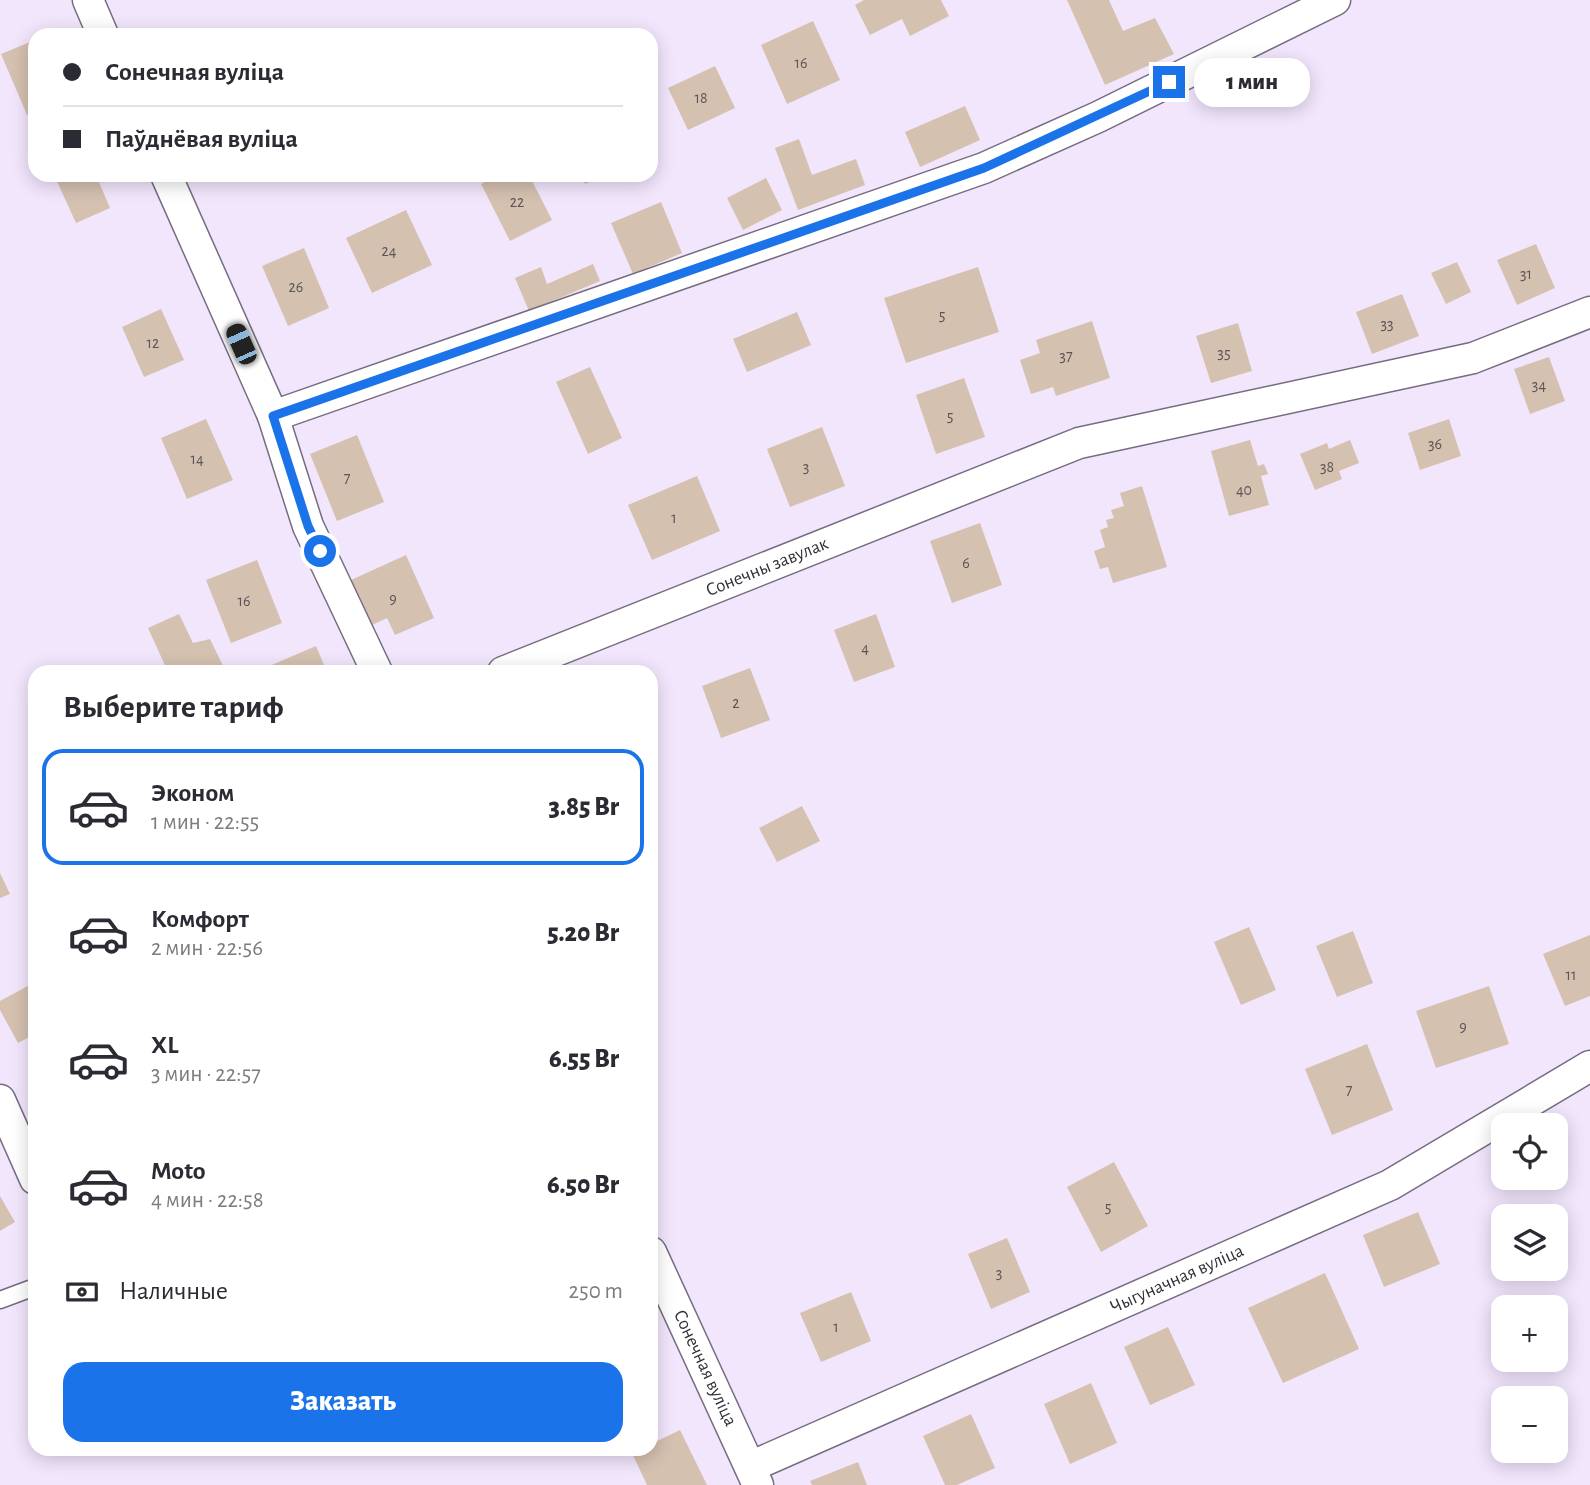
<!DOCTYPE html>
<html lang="ru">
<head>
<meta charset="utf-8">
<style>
  :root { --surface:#fff; --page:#f2f2f3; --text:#2b2b33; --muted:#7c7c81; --line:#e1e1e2; --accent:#1a73e8 }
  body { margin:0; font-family:"Alegreya Sans",sans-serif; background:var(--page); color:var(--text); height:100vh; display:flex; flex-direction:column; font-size:26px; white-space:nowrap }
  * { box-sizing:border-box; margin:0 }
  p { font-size:23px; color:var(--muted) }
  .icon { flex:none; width:38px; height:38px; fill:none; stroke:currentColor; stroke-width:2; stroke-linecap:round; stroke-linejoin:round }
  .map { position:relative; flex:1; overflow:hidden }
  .details { position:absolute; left:28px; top:665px; width:630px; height:791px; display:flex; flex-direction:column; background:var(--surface); border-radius:21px; box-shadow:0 4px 18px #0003 }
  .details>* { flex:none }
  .hud { position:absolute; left:28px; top:28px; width:630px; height:154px; border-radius:21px; box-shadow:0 4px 18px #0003; display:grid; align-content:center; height:154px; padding:0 35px; background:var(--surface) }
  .fabs { position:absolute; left:1491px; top:1113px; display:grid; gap:14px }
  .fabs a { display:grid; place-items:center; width:77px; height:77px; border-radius:14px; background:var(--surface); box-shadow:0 4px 18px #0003; font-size:35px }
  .end { position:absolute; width:32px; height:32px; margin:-16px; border:9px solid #1a73e8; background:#fff; box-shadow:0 0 0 4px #fff }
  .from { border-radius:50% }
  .bubble { position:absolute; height:49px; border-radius:21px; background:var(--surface); box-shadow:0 4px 18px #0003; font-size:23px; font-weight:800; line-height:49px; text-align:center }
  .car { position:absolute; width:21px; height:42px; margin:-21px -10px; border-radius:9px; box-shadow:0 0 5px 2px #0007; background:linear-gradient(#222 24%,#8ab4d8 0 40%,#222 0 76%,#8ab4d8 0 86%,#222 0) }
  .hud b { display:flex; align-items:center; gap:24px; height:66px; font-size:26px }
  .hud b+b { border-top:2px solid var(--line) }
  .hud i { width:18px; height:18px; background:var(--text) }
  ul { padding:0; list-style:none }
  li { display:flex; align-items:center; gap:21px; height:116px; margin:0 14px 10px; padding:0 21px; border:4px solid transparent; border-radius:21px }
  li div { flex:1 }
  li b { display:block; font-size:26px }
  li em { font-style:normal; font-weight:800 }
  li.on { border-color:var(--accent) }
  li>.icon { width:63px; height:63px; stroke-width:1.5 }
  h2 { padding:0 35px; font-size:32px; line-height:84px }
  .pay { display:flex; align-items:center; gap:18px; height:77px; padding:0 35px; font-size:26px }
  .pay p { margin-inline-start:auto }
  .cta { display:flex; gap:14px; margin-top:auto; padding:14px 35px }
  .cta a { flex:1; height:80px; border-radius:21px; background:var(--accent); color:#fff; font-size:28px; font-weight:800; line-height:80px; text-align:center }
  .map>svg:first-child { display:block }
</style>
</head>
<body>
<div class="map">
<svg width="1590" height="1485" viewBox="0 0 1590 1485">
  <rect width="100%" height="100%" fill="#f2e6fd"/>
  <g fill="#d5c1b0">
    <path d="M864,0h77l8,16 -39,20 -8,-17 -32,16 -15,-30z"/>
    <path d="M1067,0h42l14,31 32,-13 19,36 -69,31z"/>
    <path d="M813,21l27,59 -53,24 -26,-59z"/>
    <path d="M35,40v72l-8,3 -26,-61z"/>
    <path d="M715,66l20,42 -47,22 -20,-42z"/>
    <path d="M965,106l15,34 -60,27 -15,-35z"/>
    <path d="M799,139l13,36 44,-16 9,26 -67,25 -23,-62z"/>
    <path d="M54,175h42l14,33 -34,15z"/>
    <path d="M499,175h30l23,45 -42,21 -29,-57z"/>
    <path d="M581,175h22l-18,9z"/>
    <path d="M766,178l16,32 -39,20 -16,-32z"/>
    <path d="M661,202l21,51 -49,21 -22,-51z"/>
    <path d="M406,210l26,55 -60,28 -26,-55z"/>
    <path d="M1536,244l19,44 -38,17 -20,-45z"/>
    <path d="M304,248l25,60 -41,18 -26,-60z"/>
    <path d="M1457,262l14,30 -25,12 -15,-31z"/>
    <path d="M593,264l7,17 -71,30 -14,-33 26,-11 6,17z"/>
    <path d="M978,267l21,65 -93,31 -22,-65z"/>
    <path d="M1402,294l17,42 -47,18 -16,-42z"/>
    <path d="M161,309l23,51 -40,17 -22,-50z"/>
    <path d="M797,312l14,33 -64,27 -14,-33z"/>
    <path d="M1092,321l18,57 -54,18 -3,-9 -22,7 -11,-34 20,-7 -4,-13z"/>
    <path d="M1238,323l14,48 -41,12 -15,-47z"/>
    <path d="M1549,357l16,44 -35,13 -16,-45z"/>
    <path d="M590,367l32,71 -34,16 -32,-72z"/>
    <path d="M964,378l21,59 -49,17 -20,-59z"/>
    <path d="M206,419l27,61 -46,19 -26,-61z"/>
    <path d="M1449,419l12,37 -41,14 -12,-37z"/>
    <path d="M822,427l23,59 -55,21 -23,-58z"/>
    <path d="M357,435l27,67 -47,19 -27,-67z"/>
    <path d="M1250,440l8,26 6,-2 4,10 -7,2 8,29 -40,11 -18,-65z"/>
    <path d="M1350,440l9,23 -20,8 3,8 -27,11 -15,-36 27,-11 2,6z"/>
    <path d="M697,476l23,55 -68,29 -24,-55z"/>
    <path d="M1142,486l25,81 -54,16 -5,-16 -8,2 -6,-18 11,-4 -5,-17 8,-3 -2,-7 8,-2 -3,-8 13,-4 -4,-13z"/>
    <path d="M980,523l22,62 -50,18 -22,-62z"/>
    <path d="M406,555l28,63 -39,17 -8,-17 -15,7 -21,-45z"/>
    <path d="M257,560l25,63 -51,20 -25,-63z"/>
    <path d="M179,614l14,29 17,-4 16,33h-58l-20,-44z"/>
    <path d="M876,614l19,53 -41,15 -20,-52z"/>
    <path d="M316,646l11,26h-58l-2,-5z"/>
    <path d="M750,668l20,52 -49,18 -19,-52z"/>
    <path d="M802,806l18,35 -43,21 -18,-34z"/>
    <path d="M0,873l10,21 -10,4z"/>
    <path d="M1249,927l27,63 -35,15 -27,-63z"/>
    <path d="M1353,931l20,52 -36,14 -21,-51z"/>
    <path d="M1590,935v61l-25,10 -22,-52z"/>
    <path d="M35,982v52l-17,9 -18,-33v-9z"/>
    <path d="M1489,986l20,58 -73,24 -20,-57z"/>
    <path d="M1367,1044l26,66 -61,25 -27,-66z"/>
    <path d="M1114,1162l34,64 -47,26 -34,-65z"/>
    <path d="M0,1196l15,26 -15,9z"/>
    <path d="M1418,1212l22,52 -56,23 -21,-52z"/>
    <path d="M1007,1238l23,54 -39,17 -23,-55z"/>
    <path d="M1325,1273l34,76 -76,34 -35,-75z"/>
    <path d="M851,1292l20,49 -50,21 -21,-49z"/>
    <path d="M1168,1327l27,58 -45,20 -26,-58z"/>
    <path d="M1091,1383l26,60 -47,21 -26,-60z"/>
    <path d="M971,1414l24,54 -38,17h-12l-22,-49z"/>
    <path d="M680,1430l27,55h-60l-15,-32 19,-4v-5z"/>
    <path d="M858,1462l9,23h-55l-2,-4z"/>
  </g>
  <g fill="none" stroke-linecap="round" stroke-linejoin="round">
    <g stroke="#766c80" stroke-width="19">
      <path id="service" d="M0,1300l35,-13"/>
    </g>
    <g stroke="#766c80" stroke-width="33">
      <g id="minor">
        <path d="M88,0l15,35"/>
        <path d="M166,175l107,241 35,110 69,146"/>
        <path d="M273,416l711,-248 114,-51 237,-117"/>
        <path d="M503,672l576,-229 394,-85 117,-46"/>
        <path d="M0,1100l35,79"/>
        <path d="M651,1252l107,233"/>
        <path d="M750,1467l640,-282 200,-119"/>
      </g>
    </g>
    <use href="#service" stroke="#fff" stroke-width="16"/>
    <use href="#minor" stroke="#fff" stroke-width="30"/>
  </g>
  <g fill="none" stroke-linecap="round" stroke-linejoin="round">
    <path stroke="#1a73e8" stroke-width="9" d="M320,551l-12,-25 -35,-110 711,-248 185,-86"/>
  </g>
  <g text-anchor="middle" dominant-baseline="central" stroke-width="5" stroke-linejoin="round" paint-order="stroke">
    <g font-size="16" fill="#5c5456">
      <text x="801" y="63">16</text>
      <text x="701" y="98">18</text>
      <text x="517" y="202">22</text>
      <text x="389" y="251">24</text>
      <text x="1526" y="274">31</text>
      <text x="296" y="287">26</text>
      <text x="942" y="315">5</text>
      <text x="1387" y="324">33</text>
      <text x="153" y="343">12</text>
      <text x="1224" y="353">35</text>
      <text x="1066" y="356">37</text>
      <text x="1539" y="385">34</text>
      <text x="950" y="416">5</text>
      <text x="1435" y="444">36</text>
      <text x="197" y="459">14</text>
      <text x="806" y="467">3</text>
      <text x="1327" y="467">38</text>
      <text x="347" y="478">7</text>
      <text x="1244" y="490">40</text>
      <text x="674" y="518">1</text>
      <text x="966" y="563">6</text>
      <text x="393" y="599">9</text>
      <text x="244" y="601">16</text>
      <text x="865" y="648">4</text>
      <text x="736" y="703">2</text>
      <text x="1571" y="975">11</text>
      <text x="1463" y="1027">9</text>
      <text x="1349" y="1090">7</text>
      <text x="1108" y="1207">5</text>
      <text x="999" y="1273">3</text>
      <text x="836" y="1327">1</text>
    </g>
    <g font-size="19" fill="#342f38" stroke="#fff">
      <text transform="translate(767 567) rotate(-22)">Сонечны завулак</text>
      <text transform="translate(1177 1279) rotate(-24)">Чыгуначная вуліца</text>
      <text transform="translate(705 1368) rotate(65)">Сонечная вуліца</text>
    </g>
  </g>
</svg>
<div class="fabs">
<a><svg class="icon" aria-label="locate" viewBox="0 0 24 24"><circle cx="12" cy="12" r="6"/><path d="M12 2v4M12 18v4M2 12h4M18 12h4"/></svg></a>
<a><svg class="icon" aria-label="layers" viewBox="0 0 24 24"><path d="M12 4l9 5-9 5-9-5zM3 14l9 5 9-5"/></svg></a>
<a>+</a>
<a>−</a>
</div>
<i class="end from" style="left:320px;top:551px"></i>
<i class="end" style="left:1169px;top:82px"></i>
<div class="bubble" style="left:1194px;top:58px;width:116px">1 мин</div>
<i class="car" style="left:241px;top:344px;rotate:336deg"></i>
<div class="hud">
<b><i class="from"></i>Сонечная вуліца</b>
<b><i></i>Паўднёвая вуліца</b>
</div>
<section class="details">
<h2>Выберите тариф</h2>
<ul>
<li class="on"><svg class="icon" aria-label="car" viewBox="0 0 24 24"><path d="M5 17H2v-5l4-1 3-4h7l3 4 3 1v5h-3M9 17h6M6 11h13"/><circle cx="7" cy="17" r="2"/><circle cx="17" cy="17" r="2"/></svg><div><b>Эконом</b><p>1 мин · 22:55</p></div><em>3.85 Br</em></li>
<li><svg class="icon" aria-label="car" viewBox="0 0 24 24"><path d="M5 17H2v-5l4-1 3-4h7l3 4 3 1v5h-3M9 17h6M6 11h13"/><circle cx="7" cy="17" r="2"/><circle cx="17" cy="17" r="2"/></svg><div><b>Комфорт</b><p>2 мин · 22:56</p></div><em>5.20 Br</em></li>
<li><svg class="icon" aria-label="car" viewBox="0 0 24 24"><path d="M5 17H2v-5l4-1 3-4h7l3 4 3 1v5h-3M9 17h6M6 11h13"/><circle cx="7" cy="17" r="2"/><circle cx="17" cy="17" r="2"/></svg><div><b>XL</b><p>3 мин · 22:57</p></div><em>6.55 Br</em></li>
<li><svg class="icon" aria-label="car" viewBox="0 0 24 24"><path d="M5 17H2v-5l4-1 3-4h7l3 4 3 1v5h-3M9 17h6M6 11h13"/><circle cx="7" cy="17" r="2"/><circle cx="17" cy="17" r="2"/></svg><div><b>Moto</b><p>4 мин · 22:58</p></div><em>6.50 Br</em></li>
</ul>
<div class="pay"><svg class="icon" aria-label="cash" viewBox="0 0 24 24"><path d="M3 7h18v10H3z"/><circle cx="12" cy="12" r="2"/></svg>Наличные<p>250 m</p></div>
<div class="cta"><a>Заказать</a></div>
</section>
</div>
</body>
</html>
